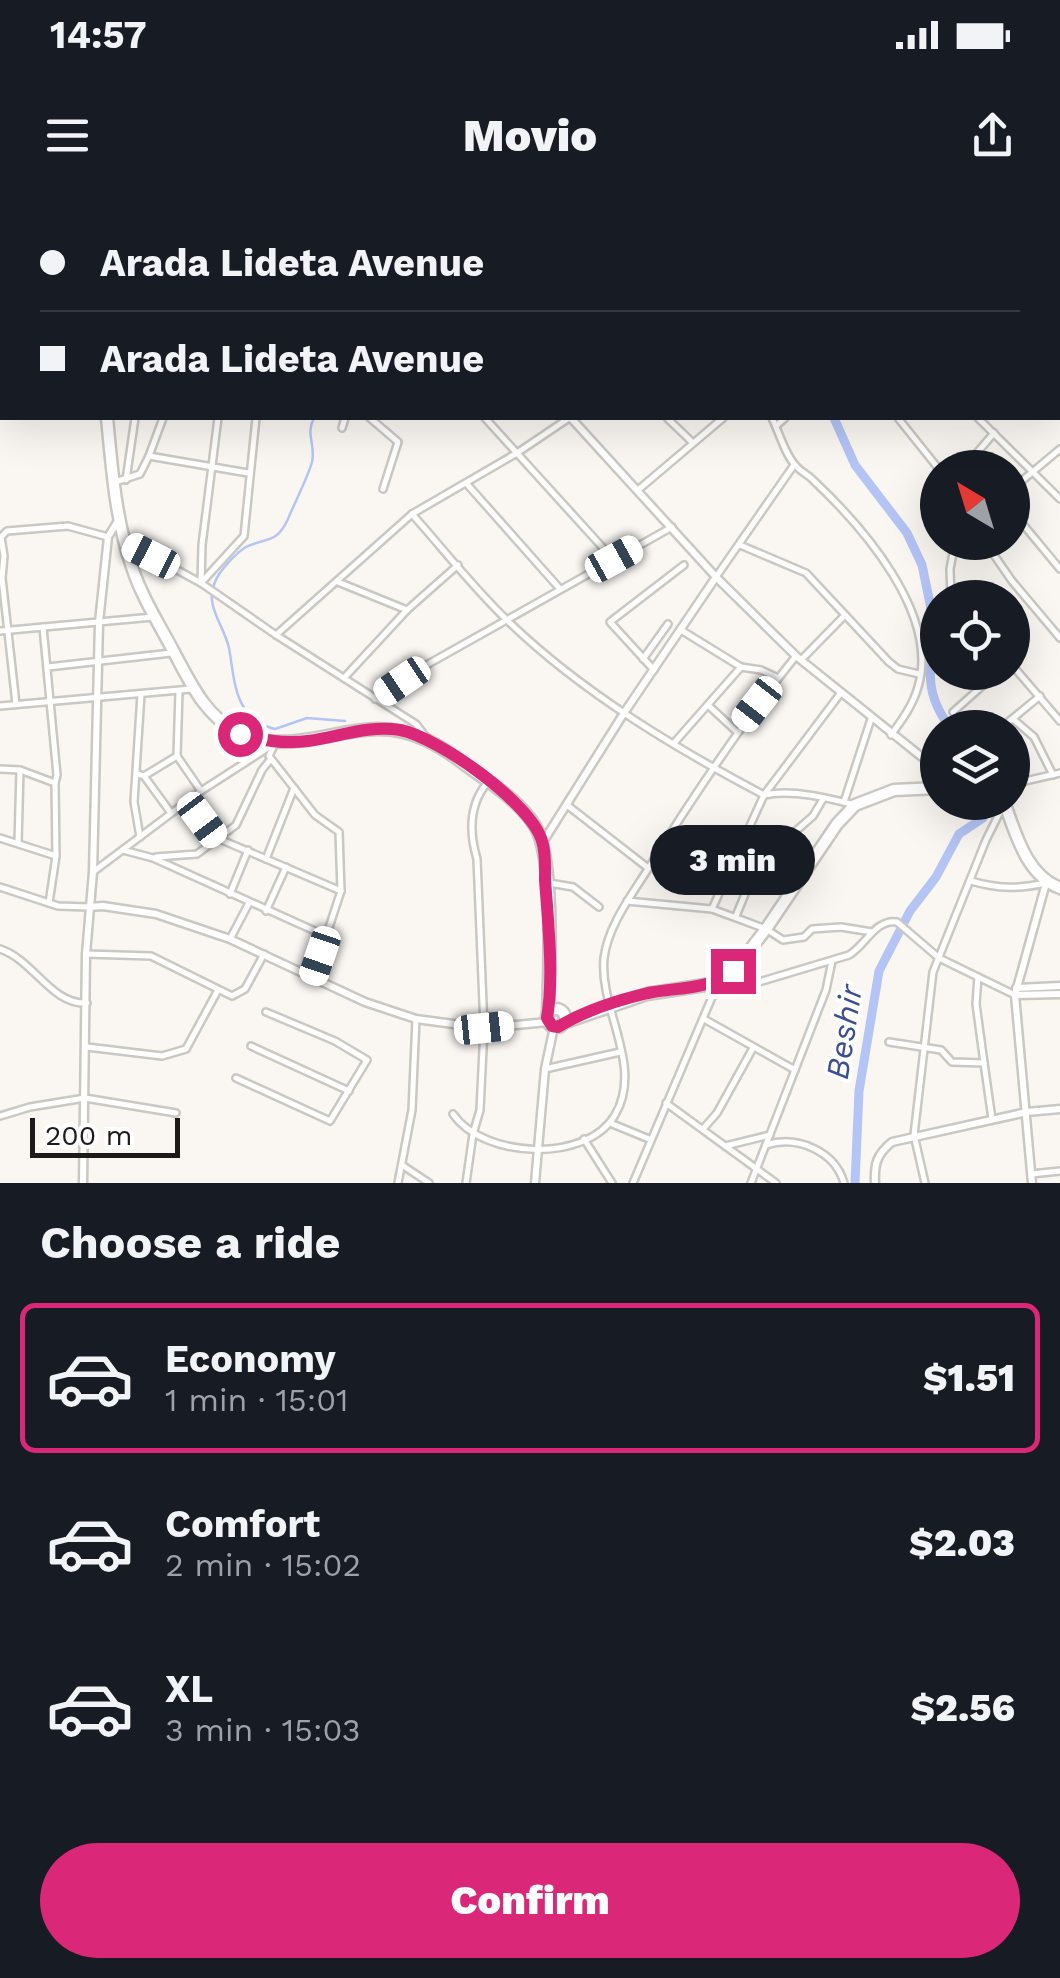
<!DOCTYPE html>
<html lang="en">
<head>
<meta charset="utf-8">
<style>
  :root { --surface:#171b24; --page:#242831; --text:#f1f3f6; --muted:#9ea1a6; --line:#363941; --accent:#db2777 }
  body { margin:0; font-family:"Work Sans",sans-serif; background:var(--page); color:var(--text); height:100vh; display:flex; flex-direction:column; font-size:38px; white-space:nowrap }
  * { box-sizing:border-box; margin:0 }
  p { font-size:32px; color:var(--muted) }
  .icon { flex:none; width:55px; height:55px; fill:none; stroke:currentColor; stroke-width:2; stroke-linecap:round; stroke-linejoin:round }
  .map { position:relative; height:983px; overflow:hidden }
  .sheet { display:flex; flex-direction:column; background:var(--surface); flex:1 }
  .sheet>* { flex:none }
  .guide { position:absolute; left:0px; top:0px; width:1060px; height:220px; box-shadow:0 10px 40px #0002; display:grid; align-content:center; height:220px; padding:0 40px; background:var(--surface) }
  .needle { width:65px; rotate:322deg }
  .controls { position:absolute; left:920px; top:250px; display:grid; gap:20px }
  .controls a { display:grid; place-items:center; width:110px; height:110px; border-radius:50%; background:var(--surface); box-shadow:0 10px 40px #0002; font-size:50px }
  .scale { position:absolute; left:30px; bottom:25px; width:150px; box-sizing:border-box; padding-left:10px; border:5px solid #1c1b19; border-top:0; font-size:28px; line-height:35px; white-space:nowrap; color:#1c1b19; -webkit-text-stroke:8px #fff; paint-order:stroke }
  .end { position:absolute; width:45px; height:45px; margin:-22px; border:12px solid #db2777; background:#fff; box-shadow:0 0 0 5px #fff }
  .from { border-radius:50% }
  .bubble { position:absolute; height:70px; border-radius:35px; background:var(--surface); box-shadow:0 10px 40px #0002; font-size:32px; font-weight:800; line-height:70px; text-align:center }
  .car { position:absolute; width:30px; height:60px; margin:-30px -15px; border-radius:12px; box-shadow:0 0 8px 2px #0007; background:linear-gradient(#fff 24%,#345 0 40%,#fff 0 76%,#345 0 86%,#fff 0) }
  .guide b { display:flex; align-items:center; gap:35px; height:95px; font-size:38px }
  .guide b+b { border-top:2px solid var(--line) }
  .guide i { width:25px; height:25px; background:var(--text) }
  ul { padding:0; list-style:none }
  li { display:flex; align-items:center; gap:30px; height:150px; margin:0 20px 15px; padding:0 20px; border:5px solid transparent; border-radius:15px }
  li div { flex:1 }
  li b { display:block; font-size:38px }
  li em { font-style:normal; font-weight:800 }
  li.on { border-color:var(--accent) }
  li>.icon { width:90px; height:90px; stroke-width:1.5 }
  h2 { padding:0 40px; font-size:45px; line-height:120px }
  .button { display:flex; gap:20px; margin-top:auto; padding:20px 40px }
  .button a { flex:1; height:115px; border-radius:60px; background:var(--accent); color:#fff; font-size:40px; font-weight:800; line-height:115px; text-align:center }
  .status { display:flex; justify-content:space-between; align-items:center; height:70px; padding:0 50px; background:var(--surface); direction:ltr }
  .status svg { height:28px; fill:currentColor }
  header { display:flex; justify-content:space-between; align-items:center; height:130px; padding:0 40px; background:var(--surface); font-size:45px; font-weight:800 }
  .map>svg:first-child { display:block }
</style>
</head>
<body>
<div class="status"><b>14:57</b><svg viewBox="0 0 49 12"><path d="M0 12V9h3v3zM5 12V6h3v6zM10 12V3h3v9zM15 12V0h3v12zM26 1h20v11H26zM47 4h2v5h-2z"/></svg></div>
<header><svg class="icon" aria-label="menu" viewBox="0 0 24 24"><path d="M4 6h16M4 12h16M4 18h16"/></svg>Movio<svg class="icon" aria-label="share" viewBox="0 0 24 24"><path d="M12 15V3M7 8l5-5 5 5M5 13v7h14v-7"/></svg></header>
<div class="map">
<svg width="1060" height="983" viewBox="0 0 1060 983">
  <rect width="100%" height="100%" fill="#faf7f3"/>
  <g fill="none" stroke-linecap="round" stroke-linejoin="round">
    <path stroke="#b3c4f5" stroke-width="2.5" d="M314,218c-9,16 2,27 -2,44 -4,15 -18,42 -24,57 -12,26 -22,18 -42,28 -10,6 -27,24 -31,35 -11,23 9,43 14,66 6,32 4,70 46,81l32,-11 38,3"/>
    <g stroke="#b3c4f5" stroke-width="9">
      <path d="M659,0l1,2"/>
      <path d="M834,218l21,47 52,68 15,32 12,58"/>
      <path d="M937,433c-9,40 -12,60 13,95"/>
      <path d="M855,983l4,-92 20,-120 31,-60 26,-34 23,-43 24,-16 3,-16"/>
    </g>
    <g stroke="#cac8c3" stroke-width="10">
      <g id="street">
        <path d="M355,0l1,2"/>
        <path d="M368,0l3,2"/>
        <path d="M611,0l2,2"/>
        <path d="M704,0l1,2"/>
        <path d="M854,0l3,2"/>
        <path d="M916,0l1,2"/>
        <path d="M41,2v-2"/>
        <path d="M79,2l1,-2"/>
        <path d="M118,2v-2"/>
        <path d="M159,2v-2"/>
        <path d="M207,2v-2"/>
        <path d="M245,2l1,-2"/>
        <path d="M417,2v-2"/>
        <path d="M778,2l12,-1"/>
        <path d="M843,2l3,-2"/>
        <path d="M955,2l3,-2"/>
        <path d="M1007,2l3,-2"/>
        <path d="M1,3v-3"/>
        <path d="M1058,51l2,3"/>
        <path d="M1058,111l2,-2"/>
        <path d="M1058,154l2,3"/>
        <path d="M1058,211l2,3"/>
        <path d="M218,218l-16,127 -1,38 43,-47 12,-118"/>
        <path d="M370,218l28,24 -15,47"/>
        <path d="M485,218l128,141"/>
        <path d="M667,218l25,24"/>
        <path d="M772,218c7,14 13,37 24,48 5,6 13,9 18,15 49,46 126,134 104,206 -5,18 -16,33 -27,48"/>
        <path d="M898,218l40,50"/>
        <path d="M978,218l82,81"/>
        <path d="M776,226l9,-8"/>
        <path d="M342,228l3,-10"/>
        <path d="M149,256l14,-38"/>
        <path d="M964,268l30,-35"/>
        <path d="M126,280l9,-62"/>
        <path d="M115,282l25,-8 9,-18 99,17"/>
        <path d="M466,283l94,106"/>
        <path d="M1012,289l48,-40"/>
        <path d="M638,290l85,-72"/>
        <path d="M1012,311l48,58"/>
        <path d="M412,314c32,36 63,76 98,109 73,70 165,125 254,172 28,-6 64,3 91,10"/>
        <path d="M126,342l75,41 75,52 140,89 10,13"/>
        <path d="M985,342l27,39 48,57"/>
        <path d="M740,345l66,28 83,89 9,7 21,5"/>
        <path d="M716,377l78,-112"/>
        <path d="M338,382l69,28"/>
        <path d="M951,398l-1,-29 5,-27"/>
        <path d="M43,427l14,148 -2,8 1,73"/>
        <path d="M681,430l60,37 20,3 17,8"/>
        <path d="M0,431l153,-14"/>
        <path d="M920,432l18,-4"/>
        <path d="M276,435l136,-121 105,-61 52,-35"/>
        <path d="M643,459l25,-35"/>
        <path d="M802,459l43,-44"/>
        <path d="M1012,465l48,56"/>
        <path d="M48,467l123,-14"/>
        <path d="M654,470l-44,-48 74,-57"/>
        <path d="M344,478l63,-68 51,-45"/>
        <path d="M179,491l-2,65 24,35"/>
        <path d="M375,499l55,-36 242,-136"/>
        <path d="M16,504l-14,-126 2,-22 -3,-19 6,-6 61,-5 40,11"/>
        <path d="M0,506l191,-17"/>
        <path d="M709,506l27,25"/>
        <path d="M953,512l45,-40"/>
        <path d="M1013,519l21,18 19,38"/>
        <path d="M1001,528l39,-32"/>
        <path d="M275,543l-6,13 46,59 24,17 2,59 -28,85"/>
        <path d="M674,543l67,-76"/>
        <path d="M0,569l20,1"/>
        <path d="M138,574l6,2 27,37"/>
        <path d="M144,576l33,-20"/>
        <path d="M1012,584l48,-11"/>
        <path d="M188,601l29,37 124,53"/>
        <path d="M844,602l27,-83"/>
        <path d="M567,605l81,63"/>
        <path d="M140,637l-6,-35 7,-108"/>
        <path d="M0,638l56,18 -7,47"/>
        <path d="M18,643l2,-73 35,13"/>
        <path d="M662,646l68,18"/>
        <path d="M123,650l30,8 173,78"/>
        <path d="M156,657l41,-3 39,-29 26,-55 8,-10"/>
        <path d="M266,659l28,-71"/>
        <path d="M93,672l108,-81 73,-47"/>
        <path d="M971,681c28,8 47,8 75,2"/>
        <path d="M549,683l24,4 26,20"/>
        <path d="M0,687l58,19 31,1"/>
        <path d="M230,694l18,-44"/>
        <path d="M627,701l85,8 54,20 17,11 21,-3 8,-8 29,-2 31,5"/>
        <path d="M712,709l52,-114 76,-101"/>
        <path d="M266,711l20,-44"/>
        <path d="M736,716l21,-51 56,-49 10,-17"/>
        <path d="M230,739l19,-36"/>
        <path d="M0,749c34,11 51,56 87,54"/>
        <path d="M86,754l65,2 81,40 13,-7 19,-35"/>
        <path d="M978,777l-2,27 8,59"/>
        <path d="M704,819l91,51"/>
        <path d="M889,842l52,8 11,12 32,1 8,56"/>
        <path d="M251,846l98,45"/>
        <path d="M87,847l75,9 24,-7 32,-59"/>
        <path d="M545,869l75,-17"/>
        <path d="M236,878l94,43 37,-61 -32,-19 -69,-29"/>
        <path d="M666,903l110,80"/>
        <path d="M453,914c30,44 133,50 162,1 29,-49 -16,-105 -11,-157 4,-32 27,-62 44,-89 46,-74 93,-145 148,-213"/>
        <path d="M0,916l30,-9 55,-9 91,15"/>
        <path d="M610,923l39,16"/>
        <path d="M703,929l14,-16 36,-65"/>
        <path d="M584,939l28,44"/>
        <path d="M766,945c31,-10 69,6 78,38"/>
        <path d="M725,946l45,-11"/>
        <path d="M402,965l27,18"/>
        <path d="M1031,974l29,-3"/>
        <path d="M398,983l14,-73 4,-91"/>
        <path d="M466,983l7,-49 7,-24 4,-82 -7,-169c-8,-27 -8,-54 10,-76"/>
        <path d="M633,983l85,-200 31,2 100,-30c17,-10 26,-36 48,-33l42,36 76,37"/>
        <path d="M751,983l75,-193 6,-29"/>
        <path d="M925,983l-11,-48 19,-163 53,-132 16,-32"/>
      </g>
    </g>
    <g stroke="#cac8c3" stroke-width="11">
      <g id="secondary">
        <path d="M571,218l145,159 80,79 142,114"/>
        <path d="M543,642l81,-129 92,-136"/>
        <path d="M89,707l14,-1 53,8 74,25 135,63 51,17 68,9 64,-6"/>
        <path d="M1016,788l44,-2"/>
        <path d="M1015,795l45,-1"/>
        <path d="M83,983l3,-229 7,-82 6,-250 9,-85 11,-18"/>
        <path d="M535,983l10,-114 9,-42"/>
        <path d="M875,983c-1,-19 2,-29 17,-41l135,-30 33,-3"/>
        <path d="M1032,983l-17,-188 31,-112"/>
      </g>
    </g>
    <g stroke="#cac8c3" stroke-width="15">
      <g id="highway">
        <path d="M0,85l2,1"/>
        <path d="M107,218c5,50 8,100 25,149 10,31 29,60 44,89 15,28 30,60 60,75 47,25 93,-1 142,-2 35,0 62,16 89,37 23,17 53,35 68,60 20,32 14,148 13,188"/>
        <path d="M1004,602c12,32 22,73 56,86"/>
        <circle cx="556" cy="818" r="9"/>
        <path d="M563,823l84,-29 71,-11 21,-19 27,-35 71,-105 18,-19 39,-15 44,-2"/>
      </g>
    </g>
    <use href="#street" stroke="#fff" stroke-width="5"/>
    <use href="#secondary" stroke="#fff" stroke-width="6"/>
    <use href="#highway" stroke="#fff" stroke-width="10"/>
  </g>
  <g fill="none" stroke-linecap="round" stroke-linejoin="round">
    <path stroke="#db2777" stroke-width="12" d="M240,534c23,7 44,10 68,7 31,-4 59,-16 92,-11 38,7 131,73 142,111 4,12 3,27 3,39 3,41 9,98 2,138l5,8 6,1c26,-16 60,-27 90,-34 30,-6 61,-3 85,-22"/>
  </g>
  <g text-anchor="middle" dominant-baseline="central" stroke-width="8" stroke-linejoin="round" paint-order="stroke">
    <g font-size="32" font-style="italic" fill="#3a4d95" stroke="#fff">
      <text transform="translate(844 832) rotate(-81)">Beshir</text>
    </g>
  </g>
</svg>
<div class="controls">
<a><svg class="needle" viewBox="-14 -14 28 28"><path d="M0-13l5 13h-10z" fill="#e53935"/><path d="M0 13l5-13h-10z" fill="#9ea1a6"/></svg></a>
<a><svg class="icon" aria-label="locate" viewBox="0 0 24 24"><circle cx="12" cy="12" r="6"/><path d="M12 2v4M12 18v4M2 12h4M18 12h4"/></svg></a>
<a><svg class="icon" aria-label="layers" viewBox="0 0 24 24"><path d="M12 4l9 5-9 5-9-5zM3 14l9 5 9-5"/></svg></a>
</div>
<div class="scale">200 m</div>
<i class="end from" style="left:240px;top:534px"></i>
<i class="end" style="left:733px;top:771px"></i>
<div class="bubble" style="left:650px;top:625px;width:165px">3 min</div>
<i class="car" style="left:151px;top:356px;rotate:297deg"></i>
<i class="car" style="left:614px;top:359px;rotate:61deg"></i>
<i class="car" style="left:402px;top:481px;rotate:236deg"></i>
<i class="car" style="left:757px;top:504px;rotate:218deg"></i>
<i class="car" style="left:202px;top:620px;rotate:143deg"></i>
<i class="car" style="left:320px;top:756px;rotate:199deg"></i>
<i class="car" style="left:484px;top:828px;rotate:84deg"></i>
<div class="guide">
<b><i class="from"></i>Arada Lideta Avenue</b>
<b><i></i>Arada Lideta Avenue</b>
</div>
</div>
<section class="sheet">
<h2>Choose a ride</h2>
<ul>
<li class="on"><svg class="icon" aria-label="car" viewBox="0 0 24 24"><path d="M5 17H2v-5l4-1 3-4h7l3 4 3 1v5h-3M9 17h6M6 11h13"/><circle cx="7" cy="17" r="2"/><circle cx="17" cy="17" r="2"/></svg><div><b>Economy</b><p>1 min · 15:01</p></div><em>$1.51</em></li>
<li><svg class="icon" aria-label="car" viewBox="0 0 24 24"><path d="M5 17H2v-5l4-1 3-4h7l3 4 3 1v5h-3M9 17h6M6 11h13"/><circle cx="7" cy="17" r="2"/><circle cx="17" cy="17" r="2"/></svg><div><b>Comfort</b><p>2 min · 15:02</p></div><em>$2.03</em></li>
<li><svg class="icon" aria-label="car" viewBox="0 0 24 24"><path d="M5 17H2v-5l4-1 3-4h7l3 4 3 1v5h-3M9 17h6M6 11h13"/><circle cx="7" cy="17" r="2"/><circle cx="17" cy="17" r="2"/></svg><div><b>XL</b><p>3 min · 15:03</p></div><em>$2.56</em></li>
</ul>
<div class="button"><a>Confirm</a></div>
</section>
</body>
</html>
